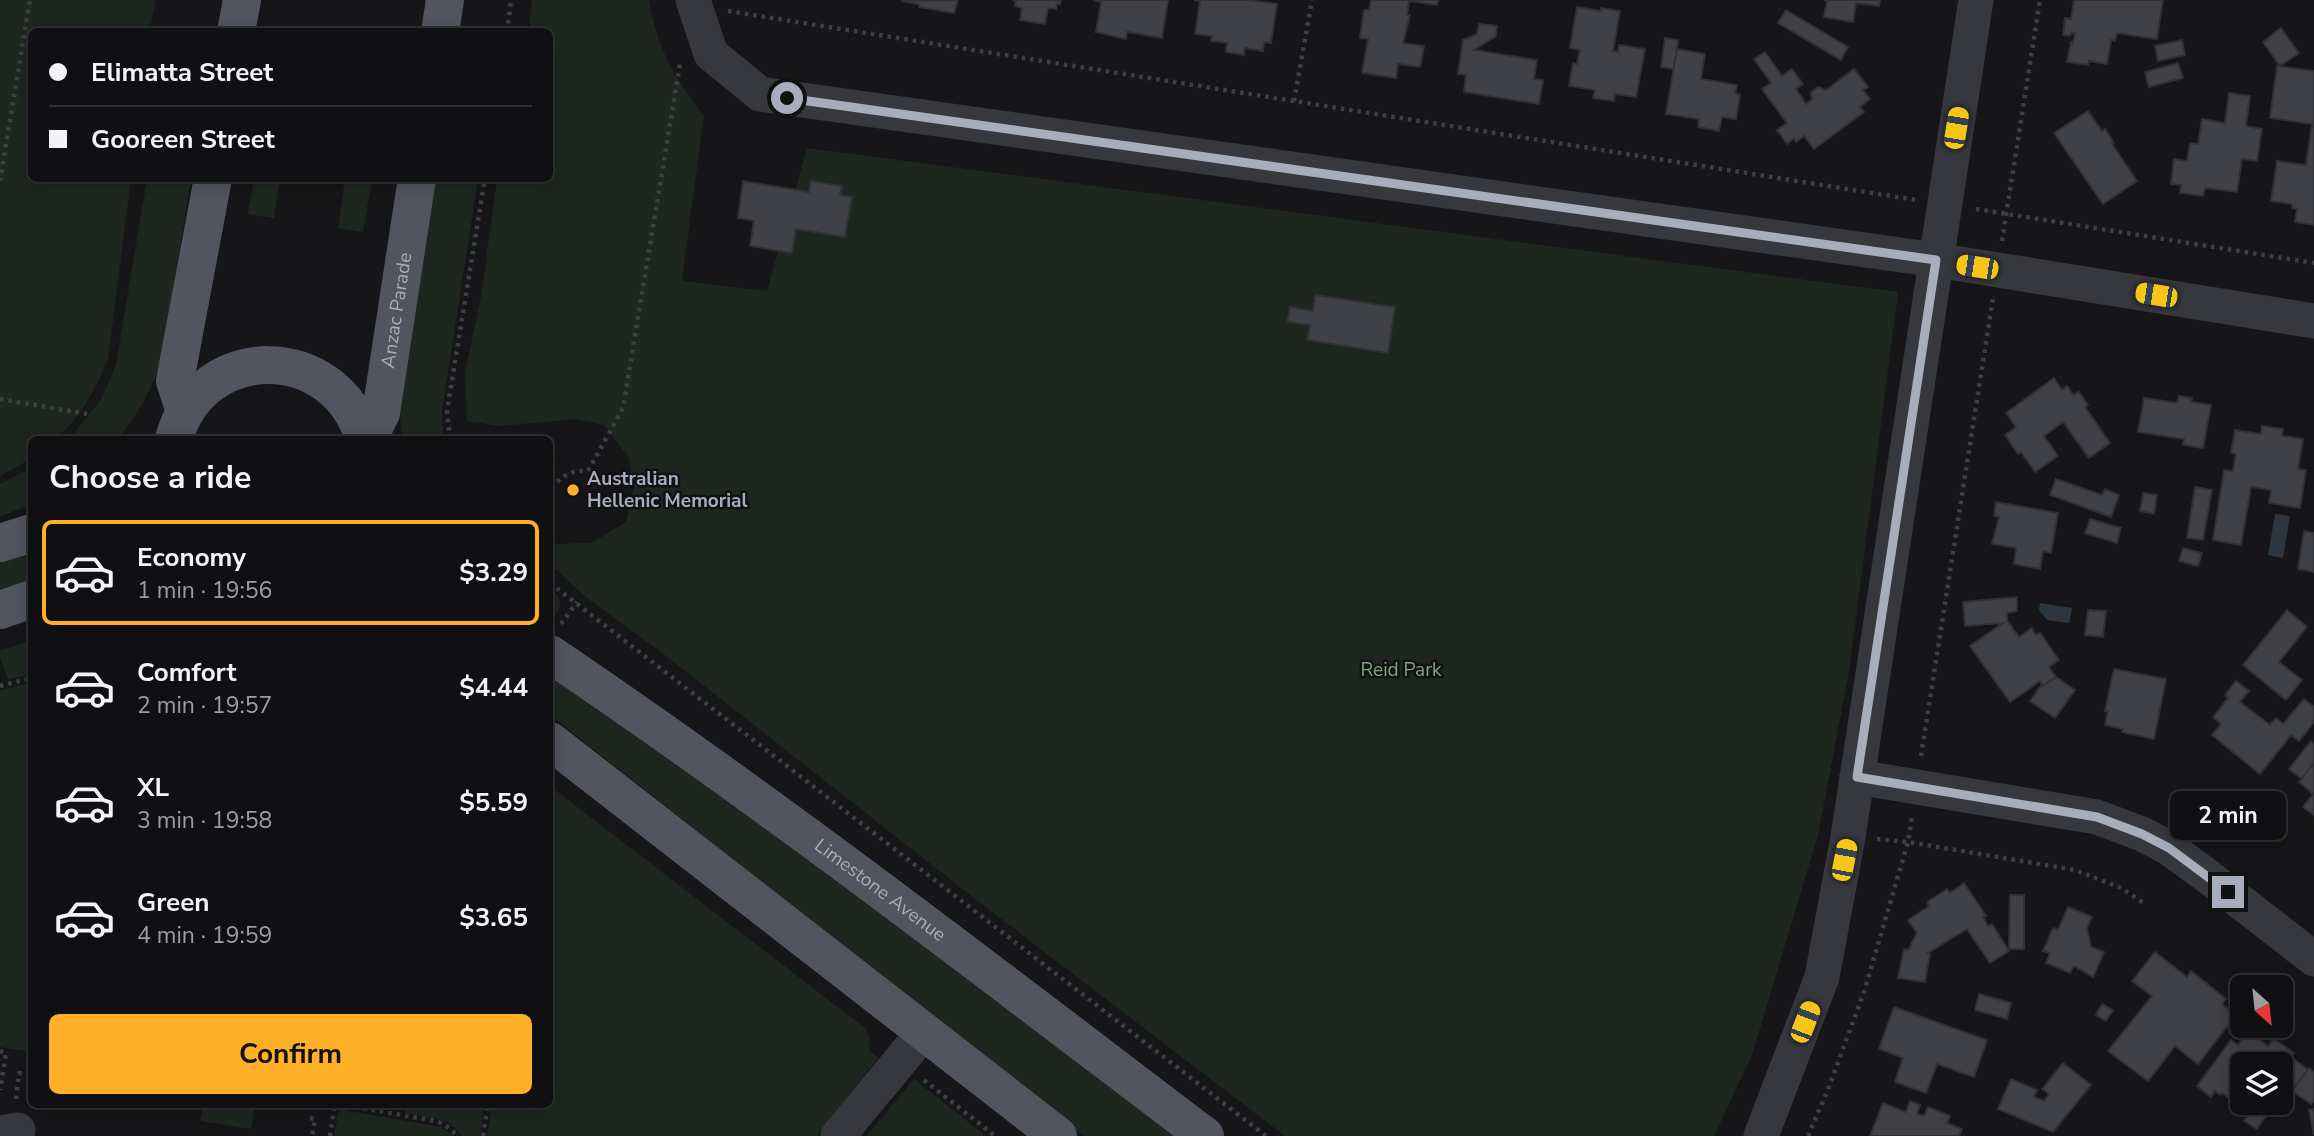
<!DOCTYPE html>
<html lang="en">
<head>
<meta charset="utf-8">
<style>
  :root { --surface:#101012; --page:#19191b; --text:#f1f3f6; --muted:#9c9d9f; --line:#303032; --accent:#ffb027 }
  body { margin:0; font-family:"Nunito Sans",sans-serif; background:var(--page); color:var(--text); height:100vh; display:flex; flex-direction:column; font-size:26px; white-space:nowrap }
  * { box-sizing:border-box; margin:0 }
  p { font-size:23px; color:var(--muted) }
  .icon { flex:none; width:38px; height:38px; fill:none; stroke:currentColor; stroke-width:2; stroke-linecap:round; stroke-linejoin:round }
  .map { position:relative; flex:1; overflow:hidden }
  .side { position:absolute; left:28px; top:436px; width:525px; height:672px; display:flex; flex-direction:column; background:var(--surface); border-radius:10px; box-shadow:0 4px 18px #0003,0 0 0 2px var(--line) }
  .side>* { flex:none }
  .guide { position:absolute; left:28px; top:28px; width:525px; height:154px; border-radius:10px; box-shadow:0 4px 18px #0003,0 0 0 2px var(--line); display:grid; align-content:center; height:154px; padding:0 21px; background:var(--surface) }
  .needle { width:46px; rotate:153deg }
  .fabs { position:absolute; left:2230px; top:975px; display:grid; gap:14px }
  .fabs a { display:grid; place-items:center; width:63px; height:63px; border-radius:10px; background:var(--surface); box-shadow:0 4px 18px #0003,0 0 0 2px var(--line); font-size:35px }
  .end { position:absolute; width:32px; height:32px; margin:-16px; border:9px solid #a7adba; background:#111; box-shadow:0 0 0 4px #111 }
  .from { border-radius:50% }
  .bubble { position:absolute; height:49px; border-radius:10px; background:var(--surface); box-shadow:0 4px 18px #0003,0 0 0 2px var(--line); font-size:23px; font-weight:700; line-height:49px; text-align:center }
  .car { position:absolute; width:21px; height:42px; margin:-21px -10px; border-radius:9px; box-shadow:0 0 5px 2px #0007; background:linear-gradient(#f5c518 24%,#345 0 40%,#f5c518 0 76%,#345 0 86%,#f5c518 0) }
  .guide b { display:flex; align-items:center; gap:24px; height:66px; font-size:26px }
  .guide b+b { border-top:2px solid var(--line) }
  .guide i { width:18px; height:18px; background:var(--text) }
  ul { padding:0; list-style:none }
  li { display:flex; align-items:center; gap:21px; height:105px; margin:0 14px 10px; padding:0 7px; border:4px solid transparent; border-radius:10px }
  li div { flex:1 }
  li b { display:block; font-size:26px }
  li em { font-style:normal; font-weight:700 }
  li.current { border-color:var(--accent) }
  li>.icon { width:63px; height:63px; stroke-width:1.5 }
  h2 { padding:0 21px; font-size:32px; line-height:84px }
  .primary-button { display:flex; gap:14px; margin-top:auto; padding:14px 21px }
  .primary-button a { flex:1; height:80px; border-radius:10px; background:var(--accent); color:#111; font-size:28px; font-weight:700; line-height:80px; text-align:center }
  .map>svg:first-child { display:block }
</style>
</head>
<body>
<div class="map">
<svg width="2314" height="1136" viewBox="0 0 2314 1136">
  <rect width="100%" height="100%" fill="#161618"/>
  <g fill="#1e271f">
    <path d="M0,0h155l-5,31 -118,1v146l99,1 -23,180c-13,32 -26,55 -51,80h-25l-1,20 -31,17z"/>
    <path d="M532,0h117c7,44 26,82 55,115l-22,166 85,10 40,-143 1091,144 -49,380 -31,163 -66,220 -38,81h-429l-306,-234 -314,-247 -79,-58 -36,-33v-20l41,-1 35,-21 8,-35 -6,-31 -24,-31 -27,-6 -78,7 -32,-5 -2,-48 16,-77 16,-117 53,-1v-146l-21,-1z"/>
    <path d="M147,179h44l-28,174c-9,34 -24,59 -45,86h-49l32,-39 15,-35z"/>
    <path d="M254,179h26l-6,39 -26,-4z"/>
    <path d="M345,179h27l-9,53 -25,-4z"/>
    <path d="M435,179h43l-36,232 1,28h-41l-2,-22z"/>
    <path d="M31,468v36l-31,13v-33z"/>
    <path d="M31,545v35l-31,11v-35z"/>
    <path d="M550,588c16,12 10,21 0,35z"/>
    <path d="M31,640v35l-23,4 -8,-21v-7z"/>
    <path d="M550,674l310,217 317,245h-93l-534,-421z"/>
    <path d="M31,682l1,279 -6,32 5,2v57l-31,-5v-356z"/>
    <path d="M550,786l315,242 5,11 -1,11 9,8 -61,78h-330l5,-32h58z"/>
    <path d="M914,1079l72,57h-119z"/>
    <path d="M203,1104l52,2 -4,23 -51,-8z"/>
    <path d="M406,1104h79l-5,32h-17l-15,-15 -43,-8z"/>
    <path d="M339,1109l102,18 13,9h-120z"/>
  </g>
  <g fill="#2b363e">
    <path d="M2275,514l15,2 -7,42 -15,-3z"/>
    <path d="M2040,603l32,5 -3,15 -22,-3 -8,-10z"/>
  </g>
  <g fill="#404146" stroke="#303035" stroke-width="2" fill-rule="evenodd">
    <path d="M958,0l-4,13 -35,-6v-3l-18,-3z"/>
    <path d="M1013,0h48l-1,4h-3l-1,5 -8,-1 -3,16 -25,-4 2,-12 -7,-2 1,-5z"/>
    <path d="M1093,0h75l-6,38 -35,-6 -1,7 -30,-7 5,-30z"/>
    <path d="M1194,0h54l29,4 -6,39 -7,-1 -1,9 -18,-3 -1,7 -18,-3 1,-9 -16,-2 1,-5 -17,-2 5,-33z"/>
    <path d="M1371,0h67l-1,5 -28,-4 -2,14h3l-7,28 21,3 -4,21 -22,-3 -2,14 -34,-5 6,-34 -8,-1 4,-28h5z"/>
    <path d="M1824,0h56l-1,6 -23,-3 -3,19 -29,-5 3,-17z"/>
    <path d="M2074,0h89l-6,39 -40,-6 -2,8 -4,-1 -4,24 -18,-3 -1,4 -21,-3 4,-20 2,1 2,-10h-4l-1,3 -7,-1 2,-17 6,1z"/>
    <path d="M1577,7l24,4v-3l19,3 -7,40 5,1 1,-7 26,4 -9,48 -21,-3 -1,7 -21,-3 2,-8 -26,-4 4,-23 4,1 3,-14 -10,-2z"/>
    <path d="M1786,10l62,37 -7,13 -63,-37z"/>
    <path d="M1479,24l18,2 -1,10 -22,14 63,10 -3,19 9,1 -4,24 -75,-12 2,-17 -8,-1 5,-34 14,-6z"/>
    <path d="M2281,28l18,25 -19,13 -17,-24z"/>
    <path d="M1665,38l13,2 -4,29 -13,-2z"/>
    <path d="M2182,40l3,15 -27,6 -3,-15z"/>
    <path d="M1677,49l28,5 -4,25 36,6 -2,8 5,2 -4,24 -14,-2 -3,14 -21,-4 1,-8 -33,-5z"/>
    <path d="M1765,52l17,24 10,-7 11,15 -7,5 10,15 6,-5 -1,-6 7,-6 8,3 28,-21 14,18 -5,3 7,9 -10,8 4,5 -50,37 -10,-13 -8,6 -2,-4 -7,6 -10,-14 10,-7 -25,-34 9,-6 -17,-24z"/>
    <path d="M2178,63l5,15 -34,9 -4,-15z"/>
    <path d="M2277,66l37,5v154l-19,-3 2,-13 -5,-1v-4l-21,-3 6,-40 29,4 6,-41 -42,-6z"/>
    <path d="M2229,93l21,3 -4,30 16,3 -5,32 -15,-2 -5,33 -32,-4 -2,8 -23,-3 1,-8 -10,-1 3,-25 13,2 3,-18 8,1 4,-25 23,4z"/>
    <path d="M2088,111l14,20 3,-2 9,14 -2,1 25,37 -34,23 -49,-71z"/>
    <path d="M743,181l66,11 2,-11 31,5 -2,9 12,2 -7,40 -49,-8 -4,24 -42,-7 4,-25 -16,-3z"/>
    <path d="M1315,295l80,12 -7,46 -81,-13 3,-15 -23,-3 3,-15 23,4z"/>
    <path d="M2054,378l8,12 5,-4 6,9 6,-3 9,13 -3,2 25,36 -21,15 -26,-36 -19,14 14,20 -23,16 -14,-20 -3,2 -13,-19 11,-8 -10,-14z"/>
    <path d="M2179,396l13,2 -1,4 20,3 -8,43 -20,-3 1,-6 -46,-7 6,-34 33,5z"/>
    <path d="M2262,426l21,3 -1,7 21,3 -5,30 8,1 -6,38 -31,-5 2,-13 -20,-3 -10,58 -28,-5 11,-70 9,1 3,-17 -5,-1 4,-23 26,4z"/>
    <path d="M2056,479l46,16 3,-6 14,6 -8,22 -61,-22z"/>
    <path d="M2195,487l17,3 -9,50 -16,-2z"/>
    <path d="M2143,493l14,2 -3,19 -14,-3z"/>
    <path d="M1996,502l62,11 -7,40 -8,-2 -3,18 -26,-5 2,-16 -24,-4 7,-27 -5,-1z"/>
    <path d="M2090,519l31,9 -4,15 -32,-10z"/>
    <path d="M2304,531l10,2v39l-16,-3z"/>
    <path d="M2183,548l19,5 -4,13 -19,-5z"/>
    <path d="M2017,597v14l-10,2v7l12,17 13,-9 4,7 4,-2 19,27 -10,7 7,10 -13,9 -3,-5 -30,21 -40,-56 33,-23 -38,3 -2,-24z"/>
    <path d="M2088,610l18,1 -3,26 -18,-2z"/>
    <path d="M2287,610l20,17 -28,35 23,18 -16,20 -43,-35z"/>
    <path d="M2114,669l52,10 -12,60 -32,-7 1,-3 -18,-4 3,-14h-3z"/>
    <path d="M2056,677l19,13 -20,28 -25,-17 12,-17 1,2z"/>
    <path d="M2236,681l13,10 -9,11 30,23 6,-7 7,6 21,-25 10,8v15l-15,19 -8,-6 -31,39 -48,-39 9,-11 -8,-7 15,-19 -3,-3z"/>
    <path d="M2311,741l3,3v19l-12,16 -13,-10z"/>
    <path d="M2314,763v52l-11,-8 10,-13 -14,-12z"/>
    <path d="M1964,883l22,33 -3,1 5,9 4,-2 17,27 -19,12 -23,-34 -39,24 2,1 -5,28 -27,-4 6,-29 4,1 9,-17 -9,-13 21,-14 -2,-4 20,-13 3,4z"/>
    <path d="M2010,895h14v54h-15z"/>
    <path d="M2068,907l24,10 -5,11 4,19 13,5 -11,25 -19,-11 -4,7 -24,-10 4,-10 -7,-2 10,-23 5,2z"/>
    <path d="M2155,952l32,25 4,-6 35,28 -4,5 14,11 -38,49 -23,-18 -27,35 -40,-30 44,-55 -20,-15z"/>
    <path d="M1979,994l32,9 -4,16 -32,-9z"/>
    <path d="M2102,1004l11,6 -7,11 -10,-6z"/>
    <path d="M1894,1007l93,33 -13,37 -37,-13 -11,29 -31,-11 8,-24 -24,-9z"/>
    <path d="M2248,1031l20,15 6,-7 20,14 -3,4 17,13 -31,40 -4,-3 -16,22 -13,-8 3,-4 -12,-9 2,-4 -15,-11 -2,2 -5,-4 -4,6 -14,-11 34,-46 7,5zM2242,1064h38v38h-38z"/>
    <path d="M2063,1063l28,22 -38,47 -55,-23 13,-30 26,11 -3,7 10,4 5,-7 -7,-5z"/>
    <path d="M2309,1068l5,4v28l-3,4 -19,-13z"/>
    <path d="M1910,1101l10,4 -3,9 7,2 4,-9 22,9 -3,7 15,6 -3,7h-89l13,-33 23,9z"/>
    <path d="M2314,1109v26l-5,-25z"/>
  </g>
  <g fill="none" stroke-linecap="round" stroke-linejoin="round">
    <g stroke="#3d3f45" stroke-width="4.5" stroke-dasharray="3.5 5" stroke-linecap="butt">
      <path d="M728,11l1188,189"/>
      <path d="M507,32l4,-32"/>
      <path d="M1294,101l18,-101"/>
      <path d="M0,181l30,-181"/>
      <path d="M1976,209l338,54"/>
      <path d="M2002,241l38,-241"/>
      <path d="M0,399l87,15"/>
      <path d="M450,439l-3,-28 38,-233"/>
      <path d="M550,484l4,1c11,-11 18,-15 34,-14l35,-63 57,-344"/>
      <path d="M550,583l716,553"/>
      <path d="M561,624l16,-22"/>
      <path d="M0,686l32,-8"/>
      <path d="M1921,756l72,-458"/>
      <path d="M1877,839l31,3 167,28 46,18 23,15"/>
      <path d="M0,1051l6,2 -6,37"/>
      <path d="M924,1080l71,56"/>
      <path d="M16,1099l3,-26 8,1"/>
      <path d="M338,1104l98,17 9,4 13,11"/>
      <path d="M310,1118l5,1 -3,17"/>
      <path d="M330,1136l5,-32"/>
      <path d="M483,1136l5,-32"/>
      <path d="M1808,1136l19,-44 37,-100 44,-150 4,-25"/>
    </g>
    <g stroke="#37383e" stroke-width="35">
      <path d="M693,0l18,54 49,40 1176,166 378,61"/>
      <path d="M1857,777l240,40 45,17 27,14 37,27 108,84"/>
      <path d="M0,1133l18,-3"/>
      <path d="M838,1136l86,-104"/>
      <path d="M1761,1136l61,-159 26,-140 128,-837"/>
    </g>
    <g stroke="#52555d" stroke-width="38">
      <path d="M236,32l6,-32"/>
      <path d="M440,32l5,-32"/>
      <path d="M185,412l-10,-31 38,-203"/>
      <path d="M174,439c27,-99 162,-98 190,0"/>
      <path id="s1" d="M368,439l13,-26 36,-235"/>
      <path d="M0,543l32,-10"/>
      <path d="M0,610l32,-11"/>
      <path id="s2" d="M550,654c225,152 439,318 655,482"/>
      <path d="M550,741l508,395"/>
    </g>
  </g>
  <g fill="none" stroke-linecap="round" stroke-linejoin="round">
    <path stroke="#a7adba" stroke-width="9" d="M787,98l1149,162 -79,517 240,40 45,17 27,14 59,44"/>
  </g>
  <circle fill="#ffb027" stroke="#111113" stroke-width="2.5" cx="573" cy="490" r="7"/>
  <g text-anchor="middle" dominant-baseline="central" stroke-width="5" stroke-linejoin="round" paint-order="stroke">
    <g font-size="19" fill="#a7adba" stroke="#111113">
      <text stroke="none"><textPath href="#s1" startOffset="133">Anzac Parade</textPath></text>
      <text stroke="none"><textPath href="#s2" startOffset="406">Limestone Avenue</textPath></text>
    </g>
    <g font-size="19" font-weight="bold" fill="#a7adba" stroke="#111113" text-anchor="start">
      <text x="587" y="479">Australian<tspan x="587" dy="22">Hellenic Memorial</tspan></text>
    </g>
    <g font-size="19" fill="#7ca77d" stroke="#111113">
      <text x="1401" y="670">Reid Park</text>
    </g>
  </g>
</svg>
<div class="fabs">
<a><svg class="needle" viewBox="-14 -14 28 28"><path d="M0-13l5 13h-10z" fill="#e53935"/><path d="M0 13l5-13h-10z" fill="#9c9d9f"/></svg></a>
<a><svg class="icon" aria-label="layers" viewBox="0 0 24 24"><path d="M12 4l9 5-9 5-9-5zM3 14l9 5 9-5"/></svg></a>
</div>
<i class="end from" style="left:787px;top:98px"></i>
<i class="end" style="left:2228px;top:892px"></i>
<div class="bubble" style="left:2170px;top:791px;width:116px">2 min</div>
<i class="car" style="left:1956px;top:128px;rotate:9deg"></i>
<i class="car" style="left:1977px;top:267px;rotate:279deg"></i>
<i class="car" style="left:2156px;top:295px;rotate:279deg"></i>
<i class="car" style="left:1844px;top:860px;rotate:11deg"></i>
<i class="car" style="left:1805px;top:1022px;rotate:21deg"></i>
<div class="guide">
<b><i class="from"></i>Elimatta Street</b>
<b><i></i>Gooreen Street</b>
</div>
<section class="side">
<h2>Choose a ride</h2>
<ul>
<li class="current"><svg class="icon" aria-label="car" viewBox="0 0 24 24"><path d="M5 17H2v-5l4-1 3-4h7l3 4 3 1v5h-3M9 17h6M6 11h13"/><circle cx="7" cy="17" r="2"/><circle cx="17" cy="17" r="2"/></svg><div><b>Economy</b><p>1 min · 19:56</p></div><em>$3.29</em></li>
<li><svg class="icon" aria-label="car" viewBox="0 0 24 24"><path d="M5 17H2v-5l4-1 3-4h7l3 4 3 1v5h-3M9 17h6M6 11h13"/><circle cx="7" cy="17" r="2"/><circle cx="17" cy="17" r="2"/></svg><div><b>Comfort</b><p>2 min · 19:57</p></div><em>$4.44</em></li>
<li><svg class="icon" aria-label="car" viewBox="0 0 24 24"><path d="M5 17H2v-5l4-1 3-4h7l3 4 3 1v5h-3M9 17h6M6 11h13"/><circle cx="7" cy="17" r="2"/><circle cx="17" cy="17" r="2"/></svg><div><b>XL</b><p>3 min · 19:58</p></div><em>$5.59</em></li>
<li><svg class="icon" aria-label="car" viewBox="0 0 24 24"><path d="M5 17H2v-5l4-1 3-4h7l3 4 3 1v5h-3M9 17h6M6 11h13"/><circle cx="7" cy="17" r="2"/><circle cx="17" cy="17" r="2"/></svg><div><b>Green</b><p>4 min · 19:59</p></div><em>$3.65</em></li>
</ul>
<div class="primary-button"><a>Confirm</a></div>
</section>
</div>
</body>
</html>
